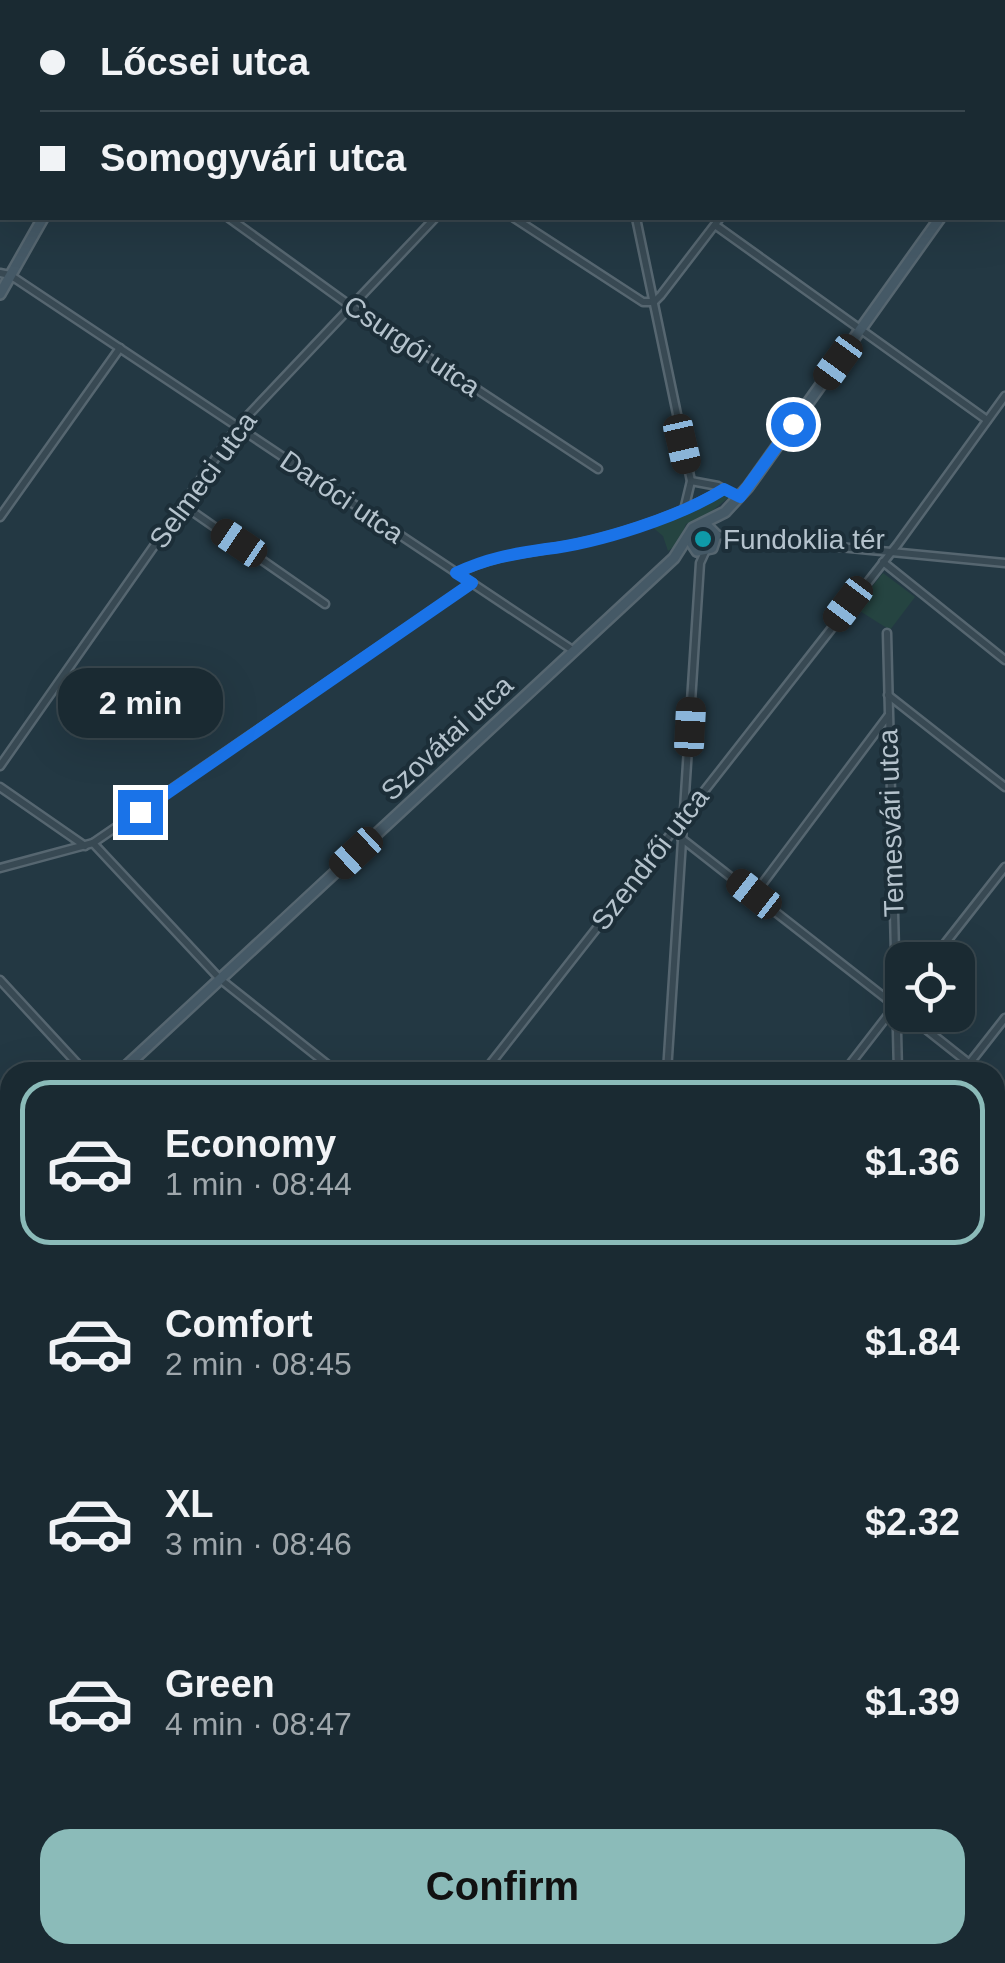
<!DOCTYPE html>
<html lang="en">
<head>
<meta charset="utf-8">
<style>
  :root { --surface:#1a2a32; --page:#23323a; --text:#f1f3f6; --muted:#9fa7ac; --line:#38464d; --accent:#8bbbb9 }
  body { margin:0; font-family:Arial,sans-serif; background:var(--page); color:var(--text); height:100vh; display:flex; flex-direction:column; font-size:38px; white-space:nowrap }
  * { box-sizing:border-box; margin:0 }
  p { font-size:32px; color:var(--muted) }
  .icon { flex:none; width:55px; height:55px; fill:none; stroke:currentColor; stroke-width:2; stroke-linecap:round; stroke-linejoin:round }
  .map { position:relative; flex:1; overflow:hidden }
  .details { position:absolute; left:0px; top:1062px; width:1005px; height:902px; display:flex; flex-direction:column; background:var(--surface); border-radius:30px 30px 0 0; box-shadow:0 10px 40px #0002,0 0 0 2px var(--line) }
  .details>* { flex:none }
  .guide { position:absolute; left:0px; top:0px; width:1005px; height:220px; box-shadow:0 10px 40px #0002,0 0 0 2px var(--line); display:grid; align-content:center; height:220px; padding:0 40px; background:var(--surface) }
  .tools { position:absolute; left:885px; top:942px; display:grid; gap:20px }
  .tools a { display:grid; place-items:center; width:90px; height:90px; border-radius:20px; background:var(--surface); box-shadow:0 10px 40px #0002,0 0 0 2px var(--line); font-size:50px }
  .end { position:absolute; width:45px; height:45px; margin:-22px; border:12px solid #1a73e8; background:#fff; box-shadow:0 0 0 5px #fff }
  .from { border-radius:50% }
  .bubble { position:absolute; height:70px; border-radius:30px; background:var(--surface); box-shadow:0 10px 40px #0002,0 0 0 2px var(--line); font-size:32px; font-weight:700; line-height:70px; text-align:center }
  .car { position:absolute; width:30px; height:60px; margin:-30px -15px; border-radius:12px; box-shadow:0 0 8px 2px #0007; background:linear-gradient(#222 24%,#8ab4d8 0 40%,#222 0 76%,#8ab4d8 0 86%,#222 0) }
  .guide b { display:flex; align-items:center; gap:35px; height:95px; font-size:38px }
  .guide b+b { border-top:2px solid var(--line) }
  .guide i { width:25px; height:25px; background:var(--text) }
  ul { padding:18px 0 0; list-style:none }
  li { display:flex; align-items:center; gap:30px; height:165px; margin:0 20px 15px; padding:0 20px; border:5px solid transparent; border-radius:30px }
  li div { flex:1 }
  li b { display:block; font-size:38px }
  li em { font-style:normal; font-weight:700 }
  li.current { border-color:var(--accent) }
  li>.icon { width:90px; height:90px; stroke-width:1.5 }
  .button { display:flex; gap:20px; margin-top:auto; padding:20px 40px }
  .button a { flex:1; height:115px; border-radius:30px; background:var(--accent); color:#111; font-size:40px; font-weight:700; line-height:115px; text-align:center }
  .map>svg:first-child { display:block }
</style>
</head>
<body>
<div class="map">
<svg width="1005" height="1963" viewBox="0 0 1005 1963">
  <rect width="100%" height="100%" fill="#233843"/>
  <g fill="#254441">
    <path d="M722,495l7,2 -23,19 -20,8 -7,19 -11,8 -5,-15 -13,-11z"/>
    <path d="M883,573l32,24 -25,33 -35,-22z"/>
    <path d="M1005,1336v172l-10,-10v-152z"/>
    <path d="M1005,1569v346l-10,-3v-272l7,-5 -7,-11v-48z"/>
    <path d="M599,1955h310l14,8h-335z"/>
  </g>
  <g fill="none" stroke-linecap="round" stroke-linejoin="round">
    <g stroke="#566670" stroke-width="11">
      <g id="street">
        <path d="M223,0l3,2"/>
        <path d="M568,0l1,2"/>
        <path d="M763,0l3,2"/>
        <path d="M53,2l1,-2"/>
        <path d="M304,2l1,-2"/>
        <path d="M464,2l1,-2"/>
        <path d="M633,2l2,-2"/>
        <path d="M872,2l2,-2"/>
        <path d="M0,85l2,1"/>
        <path d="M0,133l2,-6"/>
        <path d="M1002,181l3,3"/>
        <path d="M229,218l123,89 246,162"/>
        <path d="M514,218l129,84h11l7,-7 59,-77"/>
        <path d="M636,218l55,263 -7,29"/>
        <path d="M715,225l272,195"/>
        <path d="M0,273l10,2 564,376"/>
        <path d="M691,481l27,5 21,11"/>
        <path d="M183,505l142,99"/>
        <path d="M0,517l120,-169"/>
        <path d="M716,535l289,28"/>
        <path d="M883,562l122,98"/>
        <path d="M457,573c31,-15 57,-19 90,-24 53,-7 132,-32 177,-60"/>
        <path d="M887,633l11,439"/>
        <path d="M888,695l117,92"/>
        <path d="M0,766l238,-340 197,-208"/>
        <path d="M0,787l85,59"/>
        <path d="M681,838l221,173"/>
        <path d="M93,843l127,136 117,93"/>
        <path d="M0,868l93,-25 379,-260"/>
        <path d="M754,895l134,-179"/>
        <path d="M932,960l73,-93"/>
        <path d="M0,980l85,92"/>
        <path d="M908,1015l72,57"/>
        <path d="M969,1064l36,-46"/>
        <path d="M484,1072l413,-527 108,-149"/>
        <path d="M667,1072l33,-509 5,-11"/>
        <path d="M844,1072l58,-75"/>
        <path d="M995,1084l10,7"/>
        <path d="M995,1185l10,-12"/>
        <path d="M0,1248l10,8"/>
        <path d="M0,1437l10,6"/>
        <path d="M995,1501l10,-13"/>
        <path d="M995,1580l10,-6"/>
        <path d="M0,1588l10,8"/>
        <path d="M995,1613l10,16"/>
        <path d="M0,1672l10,-7"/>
        <path d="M0,1840l10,16"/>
        <path d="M995,1843l10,-4"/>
        <path d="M70,1955l5,8"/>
        <path d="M203,1955l4,8"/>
        <path d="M108,1963l11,-8"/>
        <path d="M437,1963l11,-8"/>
      </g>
    </g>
    <g stroke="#566670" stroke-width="14">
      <g id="secondary">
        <path d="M156,2l1,-2"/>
        <path d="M1002,129l3,-3"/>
        <path d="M0,294l43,-76"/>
        <path d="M689,539l8,12 15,-3 4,-13 -10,-10"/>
        <path d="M120,1072l554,-514 19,-30 32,-16 23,-25 192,-269"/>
        <path d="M0,1183l10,-9"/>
      </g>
    </g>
    <g stroke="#42535d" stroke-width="16">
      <g id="highway">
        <path d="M0,1698l10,1"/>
        <path d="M0,1719l10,1"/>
        <path d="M995,1925l10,3"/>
        <path d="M995,1950l10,4"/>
      </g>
    </g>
    <use href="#street" stroke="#384953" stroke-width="6"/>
    <use href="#secondary" stroke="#455966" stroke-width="9"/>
    <use href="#highway" stroke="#7a6254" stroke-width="11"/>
  </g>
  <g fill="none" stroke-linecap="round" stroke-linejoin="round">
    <path stroke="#1a73e8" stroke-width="12" d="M140,812l332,-229 -16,-10c31,-15 57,-19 90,-24 52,-6 134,-32 178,-60l16,8 53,-73"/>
  </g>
  <circle fill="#0f9aa8" stroke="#1c2e38" stroke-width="4" cx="703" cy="539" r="10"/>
  <g text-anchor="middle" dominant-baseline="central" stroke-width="8" stroke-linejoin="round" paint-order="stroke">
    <g font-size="28" fill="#b5c3cd" stroke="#1c2e38">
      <text transform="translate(412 346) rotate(34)">Csurgói utca</text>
      <text transform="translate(203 480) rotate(-54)">Selmeci utca</text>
      <text transform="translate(342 497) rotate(34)">Daróci utca</text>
      <text transform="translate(447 738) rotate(-43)">Szovátai utca</text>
      <text transform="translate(891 823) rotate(-92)">Temesvári utca</text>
      <text transform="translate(650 859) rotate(-52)">Szendrői utca</text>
    </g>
    <g font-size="28" fill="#b5c3cd" stroke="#1c2e38" text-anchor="start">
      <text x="723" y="539">Fundoklia tér</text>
    </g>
  </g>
</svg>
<div class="tools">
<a><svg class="icon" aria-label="locate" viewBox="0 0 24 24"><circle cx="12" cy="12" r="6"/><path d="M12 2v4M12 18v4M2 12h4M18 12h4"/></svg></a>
</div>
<i class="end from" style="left:793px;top:424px"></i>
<i class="end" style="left:140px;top:812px"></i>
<div class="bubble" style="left:58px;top:668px;width:165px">2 min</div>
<i class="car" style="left:838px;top:362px;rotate:216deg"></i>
<i class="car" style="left:682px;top:444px;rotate:167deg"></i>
<i class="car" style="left:239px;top:543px;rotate:304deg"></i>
<i class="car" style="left:848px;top:604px;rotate:217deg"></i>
<i class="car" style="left:690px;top:727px;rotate:3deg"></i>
<i class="car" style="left:356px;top:853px;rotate:227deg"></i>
<i class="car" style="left:754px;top:894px;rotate:308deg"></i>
<div class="guide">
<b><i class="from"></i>Lőcsei utca</b>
<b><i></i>Somogyvári utca</b>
</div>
<section class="details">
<ul>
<li class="current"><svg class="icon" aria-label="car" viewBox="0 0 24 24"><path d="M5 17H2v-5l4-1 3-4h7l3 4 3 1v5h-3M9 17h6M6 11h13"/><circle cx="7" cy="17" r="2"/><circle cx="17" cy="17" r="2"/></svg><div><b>Economy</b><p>1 min · 08:44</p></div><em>$1.36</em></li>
<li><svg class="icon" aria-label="car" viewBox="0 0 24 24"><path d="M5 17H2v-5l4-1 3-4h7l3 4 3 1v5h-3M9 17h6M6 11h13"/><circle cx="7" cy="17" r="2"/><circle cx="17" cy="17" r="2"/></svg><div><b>Comfort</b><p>2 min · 08:45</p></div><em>$1.84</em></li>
<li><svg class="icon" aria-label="car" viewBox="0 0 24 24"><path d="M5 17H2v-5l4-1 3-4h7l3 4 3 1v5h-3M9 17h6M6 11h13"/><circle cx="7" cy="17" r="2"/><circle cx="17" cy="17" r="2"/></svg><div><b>XL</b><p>3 min · 08:46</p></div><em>$2.32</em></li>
<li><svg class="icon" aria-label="car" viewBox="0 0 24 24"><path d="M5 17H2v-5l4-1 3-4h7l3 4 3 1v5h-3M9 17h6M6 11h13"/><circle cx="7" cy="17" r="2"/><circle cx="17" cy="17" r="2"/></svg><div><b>Green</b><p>4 min · 08:47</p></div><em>$1.39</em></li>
</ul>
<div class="button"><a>Confirm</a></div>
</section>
</div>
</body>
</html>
